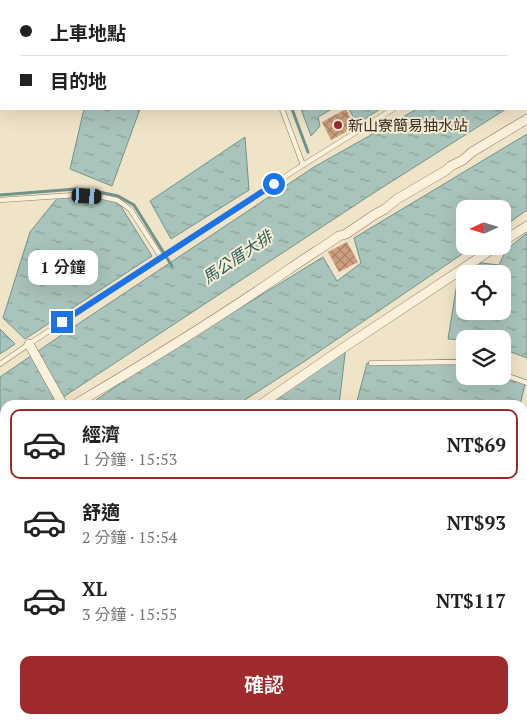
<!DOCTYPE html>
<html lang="zh-TW">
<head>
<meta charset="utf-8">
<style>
  :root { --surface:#fff; --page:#f2f2f2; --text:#222; --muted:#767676; --line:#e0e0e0; --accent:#9e2a2b }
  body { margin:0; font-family:"PT Serif","Noto Sans TC",serif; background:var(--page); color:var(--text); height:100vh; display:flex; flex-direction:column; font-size:19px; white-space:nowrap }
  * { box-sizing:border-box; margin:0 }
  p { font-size:16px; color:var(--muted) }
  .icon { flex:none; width:28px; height:28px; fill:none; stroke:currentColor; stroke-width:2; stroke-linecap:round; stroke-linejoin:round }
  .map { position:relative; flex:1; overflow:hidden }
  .details { position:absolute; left:0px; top:400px; width:528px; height:324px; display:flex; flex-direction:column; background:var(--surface); border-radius:15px 15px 0 0; box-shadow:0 5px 20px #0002 }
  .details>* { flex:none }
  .banner { position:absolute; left:0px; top:0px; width:528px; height:110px; box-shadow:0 5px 20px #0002; display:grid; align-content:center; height:110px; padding:0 20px; background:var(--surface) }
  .needle { width:32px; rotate:266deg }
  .controls { position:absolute; left:456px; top:200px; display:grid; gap:10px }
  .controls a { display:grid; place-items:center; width:55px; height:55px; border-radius:10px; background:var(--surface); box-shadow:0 5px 20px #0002; font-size:25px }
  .end { position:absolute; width:22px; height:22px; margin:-11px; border:6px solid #1a73e8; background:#fff; box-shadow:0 0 0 2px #fff }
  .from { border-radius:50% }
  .bubble { position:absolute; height:35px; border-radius:10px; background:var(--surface); box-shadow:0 5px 20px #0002; font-size:16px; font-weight:600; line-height:35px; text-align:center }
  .car { position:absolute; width:15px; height:30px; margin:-15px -8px; border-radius:6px; box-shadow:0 0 4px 1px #0007; background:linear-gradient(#222 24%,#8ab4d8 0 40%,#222 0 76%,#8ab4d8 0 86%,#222 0) }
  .banner b { display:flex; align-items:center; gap:18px; height:48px; font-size:19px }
  .banner b+b { border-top:1px solid var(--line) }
  .banner i { width:12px; height:12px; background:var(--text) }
  ul { padding:9px 0 0; list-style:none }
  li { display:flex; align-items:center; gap:15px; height:70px; margin:0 10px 8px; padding:0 10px; border:2px solid transparent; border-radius:10px }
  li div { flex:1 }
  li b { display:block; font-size:19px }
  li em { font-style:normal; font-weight:600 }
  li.selected { border-color:var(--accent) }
  li>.icon { width:45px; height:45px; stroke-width:1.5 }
  .action { display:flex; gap:10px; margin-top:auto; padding:10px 20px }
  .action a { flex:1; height:58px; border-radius:10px; background:var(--accent); color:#fff; font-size:20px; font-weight:600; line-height:58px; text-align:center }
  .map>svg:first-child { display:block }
</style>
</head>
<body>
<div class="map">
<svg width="527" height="723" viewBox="0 0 527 723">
  <defs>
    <pattern id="water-ripples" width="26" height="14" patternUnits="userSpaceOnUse" patternTransform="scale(1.25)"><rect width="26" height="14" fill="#a9c4bc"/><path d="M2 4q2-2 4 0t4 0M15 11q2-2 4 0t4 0" fill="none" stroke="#8ba098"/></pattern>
    <pattern id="building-cross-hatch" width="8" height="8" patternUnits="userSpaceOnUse" patternTransform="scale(1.25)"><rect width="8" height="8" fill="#cf9f7d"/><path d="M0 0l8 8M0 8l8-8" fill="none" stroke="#a98266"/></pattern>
  </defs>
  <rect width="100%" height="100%" fill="#f0e4c8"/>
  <g fill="url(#water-ripples)" stroke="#6f938a" fill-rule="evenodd">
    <path d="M299,0h228v12h-1v-11h-227z"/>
    <path d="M84,109h56l-28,77 -42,-17z"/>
    <path d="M301,109h31l-14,8 2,9 -9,10z"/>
    <path d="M349,109h31l-23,15z"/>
    <path d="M417,109h89l-134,85 -321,211h-46v30l-5,3v-61l63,-43 251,-167z"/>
    <path d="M527,134v76l-24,17 -1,-18h-37v37h9l-169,115 -68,44h-148l52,-36 182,-112 14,24 24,-18 -7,-25z"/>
    <path d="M245,137l4,53 -78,49 -21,-38z"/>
    <path d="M59,196l58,4 35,56 -127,83 -22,-21 27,-86z"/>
    <path d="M527,233v125l-24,-9 -1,-10h-37v1l-17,-1 11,-68 14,-9 26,3 7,-15zM465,274h37v37h-37z"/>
    <path d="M0,329l15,15 -15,10z"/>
    <path d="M346,346l-7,59h-79z"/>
    <path d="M465,359v17h37l1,-4 23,8 -6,25h-164l11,-42z"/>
    <path d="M5,463v92l-5,3v-92z"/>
    <path d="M71,719h78l-1,4h-78z"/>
  </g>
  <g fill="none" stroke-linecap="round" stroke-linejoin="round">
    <g stroke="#6f938a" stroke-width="3">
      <path d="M252,0v1"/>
      <path d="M292,109l16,43"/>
      <path d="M0,195l76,-6 23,3 19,4 16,9 38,61"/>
    </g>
  </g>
  <g fill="url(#building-cross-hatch)">
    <path d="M346,109l9,18 -24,13 -9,-18z"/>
    <path d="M347,242l11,20 -19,10 -11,-20z"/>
  </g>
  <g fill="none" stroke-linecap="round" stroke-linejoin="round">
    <g stroke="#8d765c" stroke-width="5.5">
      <g id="lane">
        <path d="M242,0l1,1"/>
        <path d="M288,1v-1"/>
        <path d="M526,26h1"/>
        <path d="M282,109l21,56"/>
        <path d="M0,200l75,-5 23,1 19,4 13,9 31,48"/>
        <path d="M371,363l94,-1"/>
        <path d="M0,364l29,-20 274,-179 90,-56"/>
        <path d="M502,374l25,9"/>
        <path d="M525,691l2,-9"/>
      </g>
    </g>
    <g stroke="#8d765c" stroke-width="10">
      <g id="street">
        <path d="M502,242l25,-16"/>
        <path d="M29,344l34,61"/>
        <path d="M74,405c73,-43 145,-87 214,-135 17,-12 34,-22 51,-34l7,-2 28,-19 11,-6 12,-10 48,-28 6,-5 12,-6 9,-8 55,-33"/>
        <path d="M260,405l86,-59 151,-100"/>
        <path d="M0,455l5,-4"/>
        <path d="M0,575l5,-3"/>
        <path d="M522,690l5,2"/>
        <path d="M22,723l1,-4"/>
        <path d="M268,723l1,-4"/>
      </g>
    </g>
    <use href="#lane" stroke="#faf1dc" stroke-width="4.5"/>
    <use href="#street" stroke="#faf1dc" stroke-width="9"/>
  </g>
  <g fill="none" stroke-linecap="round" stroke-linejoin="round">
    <path stroke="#1a73e8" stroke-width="6" d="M62,322l212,-138"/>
  </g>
  <circle fill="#9e2a2b" stroke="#f7eed8" stroke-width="2" cx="338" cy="125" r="5"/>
  <g text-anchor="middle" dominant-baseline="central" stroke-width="4" stroke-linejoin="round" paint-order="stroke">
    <g font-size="15" fill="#3d2e20" stroke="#f7eed8" text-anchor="start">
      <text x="348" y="125">新山寮簡易抽水站</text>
    </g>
    <g font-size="16" font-style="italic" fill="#2f5d5a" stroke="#f7eed8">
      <text transform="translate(237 257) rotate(-34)">馬公厝大排</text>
    </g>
  </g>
</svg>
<div class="controls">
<a><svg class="needle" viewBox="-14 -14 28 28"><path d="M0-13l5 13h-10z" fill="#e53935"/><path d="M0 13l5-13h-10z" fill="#767676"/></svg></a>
<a><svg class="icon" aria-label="locate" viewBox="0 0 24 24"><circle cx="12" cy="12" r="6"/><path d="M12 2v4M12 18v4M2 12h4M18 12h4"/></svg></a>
<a><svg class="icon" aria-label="layers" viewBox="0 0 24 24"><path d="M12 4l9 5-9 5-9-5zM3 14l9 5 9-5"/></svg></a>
</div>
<i class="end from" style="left:274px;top:184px"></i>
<i class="end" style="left:62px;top:322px"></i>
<div class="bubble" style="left:28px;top:250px;width:70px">1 分鐘</div>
<i class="car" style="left:87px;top:196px;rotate:93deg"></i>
<div class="banner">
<b><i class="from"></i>上車地點</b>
<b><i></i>目的地</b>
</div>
<section class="details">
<ul>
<li class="selected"><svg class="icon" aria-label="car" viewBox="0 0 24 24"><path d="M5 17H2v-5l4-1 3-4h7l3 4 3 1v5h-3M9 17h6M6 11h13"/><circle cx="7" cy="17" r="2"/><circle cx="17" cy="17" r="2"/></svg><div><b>經濟</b><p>1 分鐘 · 15:53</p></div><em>NT$69</em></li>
<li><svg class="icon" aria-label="car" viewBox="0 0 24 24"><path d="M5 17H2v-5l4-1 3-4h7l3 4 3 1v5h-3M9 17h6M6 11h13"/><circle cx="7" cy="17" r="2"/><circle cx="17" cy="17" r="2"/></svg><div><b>舒適</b><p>2 分鐘 · 15:54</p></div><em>NT$93</em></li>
<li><svg class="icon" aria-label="car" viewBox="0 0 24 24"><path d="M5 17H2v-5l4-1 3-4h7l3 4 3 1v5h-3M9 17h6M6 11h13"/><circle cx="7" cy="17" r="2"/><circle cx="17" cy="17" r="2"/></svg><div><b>XL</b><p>3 分鐘 · 15:55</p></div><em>NT$117</em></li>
</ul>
<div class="action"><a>確認</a></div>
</section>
</div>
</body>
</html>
